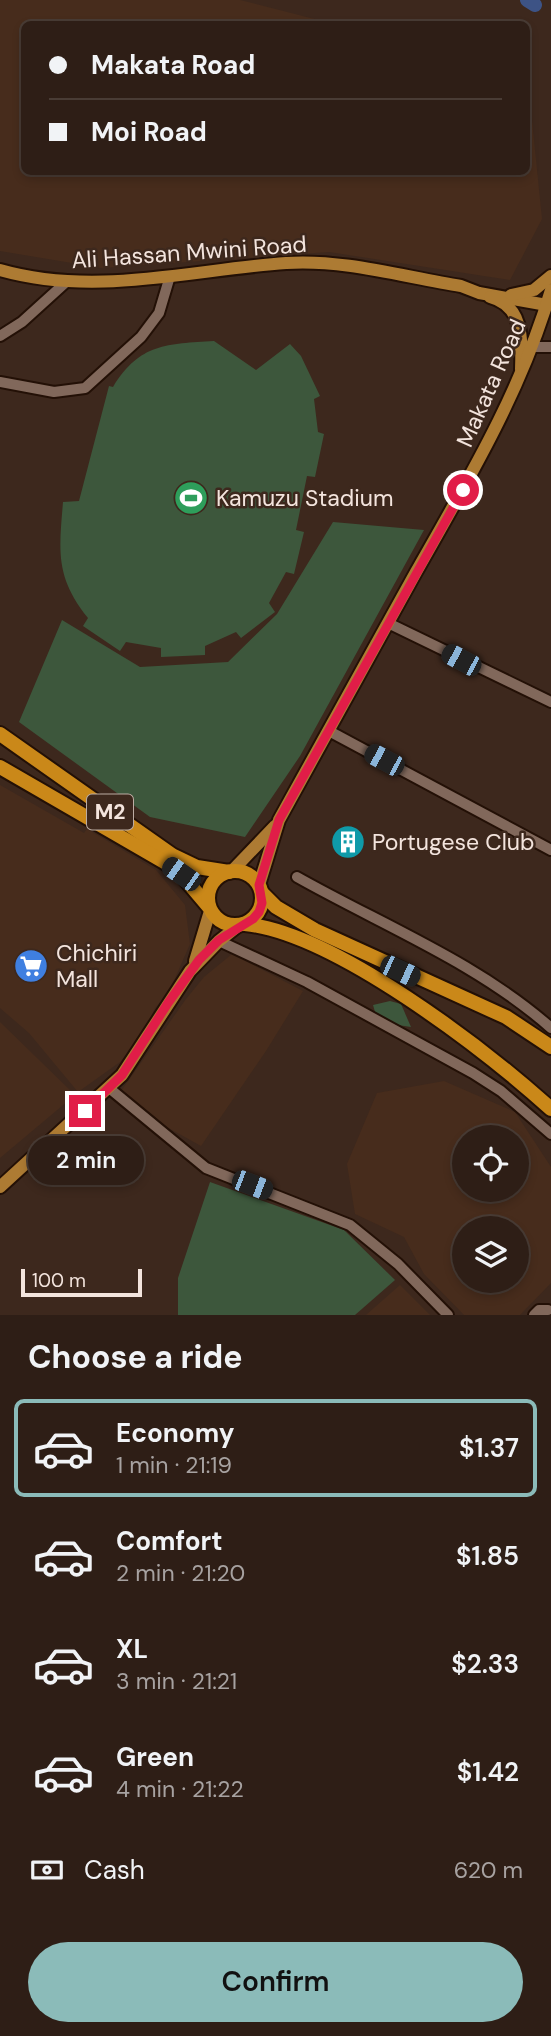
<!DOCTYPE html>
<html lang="en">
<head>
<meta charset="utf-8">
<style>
  :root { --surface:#2e1e16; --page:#36271f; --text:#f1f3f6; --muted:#a7a2a1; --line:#493c35; --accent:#8bbbb9 }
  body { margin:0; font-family:"DM Sans",sans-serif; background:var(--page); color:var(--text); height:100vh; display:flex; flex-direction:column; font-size:26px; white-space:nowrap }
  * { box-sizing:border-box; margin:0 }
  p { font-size:23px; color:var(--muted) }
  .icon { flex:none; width:38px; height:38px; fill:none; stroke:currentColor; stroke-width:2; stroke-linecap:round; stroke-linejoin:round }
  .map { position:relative; height:1315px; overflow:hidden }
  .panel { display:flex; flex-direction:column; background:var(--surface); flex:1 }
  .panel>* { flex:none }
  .guide { position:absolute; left:21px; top:21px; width:509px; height:154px; border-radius:10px; box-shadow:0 4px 10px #0003,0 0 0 2px var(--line); display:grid; align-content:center; height:154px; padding:0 28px; background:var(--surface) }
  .buttons { position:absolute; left:452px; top:1125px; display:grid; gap:14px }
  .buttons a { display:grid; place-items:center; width:77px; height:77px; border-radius:50%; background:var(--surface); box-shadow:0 4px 10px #0003,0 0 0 2px var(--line); font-size:35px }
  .scale { position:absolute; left:21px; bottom:18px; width:121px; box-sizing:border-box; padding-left:7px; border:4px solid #f3e4dd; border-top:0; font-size:19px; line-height:24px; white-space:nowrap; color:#f3e4dd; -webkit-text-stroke:5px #3d281d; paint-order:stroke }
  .end { position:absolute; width:32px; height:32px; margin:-16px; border:9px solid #e11d48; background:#fff; box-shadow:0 0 0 4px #fff }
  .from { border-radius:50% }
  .bubble { position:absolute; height:49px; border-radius:24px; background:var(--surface); box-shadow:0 4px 10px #0003,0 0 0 2px var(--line); font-size:23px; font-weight:600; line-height:49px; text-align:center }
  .car { position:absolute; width:21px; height:42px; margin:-21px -10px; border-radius:9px; box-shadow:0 0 5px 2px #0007; background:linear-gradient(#222 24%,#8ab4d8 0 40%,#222 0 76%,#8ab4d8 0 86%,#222 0) }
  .guide b { display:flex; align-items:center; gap:24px; height:66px; font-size:26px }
  .guide b+b { border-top:2px solid var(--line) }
  .guide i { width:18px; height:18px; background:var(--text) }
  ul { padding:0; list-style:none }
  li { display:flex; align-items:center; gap:21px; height:98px; margin:0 14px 10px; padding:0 14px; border:4px solid transparent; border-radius:10px }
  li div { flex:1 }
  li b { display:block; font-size:26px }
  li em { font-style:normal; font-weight:600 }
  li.active { border-color:var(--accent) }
  li>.icon { width:63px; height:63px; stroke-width:1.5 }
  h2 { padding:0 28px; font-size:32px; line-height:84px }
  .pay { display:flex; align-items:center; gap:18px; height:77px; padding:0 28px; font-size:26px }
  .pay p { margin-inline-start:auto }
  .button { display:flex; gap:14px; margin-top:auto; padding:14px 28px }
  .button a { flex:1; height:80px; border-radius:42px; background:var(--accent); color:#111; font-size:28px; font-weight:600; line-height:80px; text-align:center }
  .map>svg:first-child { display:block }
</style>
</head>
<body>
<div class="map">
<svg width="551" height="1315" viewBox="0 0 551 1315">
  <rect width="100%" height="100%" fill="#3d281d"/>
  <g fill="#472c1c" fill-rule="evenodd">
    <path d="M0,0h240l94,24h-310v148h503v-101l15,148 -32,61 -181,-28 -227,16 -102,-17z"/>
    <path d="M0,785l84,48 3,-4 69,41 29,35 5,39 -21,48 -14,16 -15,31 -20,23 -42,30 -49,-59 -29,-25z"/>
    <path d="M232,954l71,37 -37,60 -65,95 -56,-31 -26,-21 67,-95 18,-22z"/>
    <path d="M0,1022l75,73 -75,63z"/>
    <path d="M444,1081l71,31 36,55v116l-31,32h-56l-40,-41 -20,-37 -49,-23 -8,-50 30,-71zM464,1138h52v52h-52zM464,1228h52v53h-52z"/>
    <path d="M400,1285l30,30h-64z"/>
  </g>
  <g fill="#3d573c">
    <path d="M214,341l42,29 34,-26 11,12 19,40 -6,3 4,33 6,2 -9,43 -8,-1 -11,54 8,2 -10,42 -8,-2 -17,31 6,9 -34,26 -5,-6 -31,14v9l-44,2v-9l-35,-6 -6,9 -37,-25 5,-8c-33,-41 -29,-67 -25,-116l16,-1 30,-115 4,1c27,-44 54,-43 101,-46z"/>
    <path d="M333,522l91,8 -124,226 -55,81 -95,-20 -131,-95 43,-102 78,47 88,-5 49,-48z"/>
    <path d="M390,1001l11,3 10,23 -33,-5 -5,-17z"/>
    <path d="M210,1182l134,48 51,50 -40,35h-177v-37z"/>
  </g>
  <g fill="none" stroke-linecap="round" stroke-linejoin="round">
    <path stroke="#3d5385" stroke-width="14" d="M527,0l8,5"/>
    <g stroke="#231006" stroke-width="14">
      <g id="minor">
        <path d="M0,336l22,-14 43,-39"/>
        <path d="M533,347h18"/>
        <path d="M0,382l54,10 31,-4 56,-51 18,-24 11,-37"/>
        <path d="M388,623l163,79"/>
        <path d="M329,731l222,119"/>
        <path d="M297,877c85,48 181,86 254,151"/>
        <path d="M219,941l88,41 166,91 28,18 50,43"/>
        <path d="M109,1088l97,80 144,57 48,39 50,51"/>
        <path d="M534,1315l5,-5h9"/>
      </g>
    </g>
    <g stroke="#231006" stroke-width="16">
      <g id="major">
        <path d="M0,270c95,27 190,0 286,-7 58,-4 118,14 175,23l18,7 68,12"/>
        <path d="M511,295l23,-5 17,-14"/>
        <path d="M490,297c34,9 32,43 31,72"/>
        <path d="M232,871l43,-45"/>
        <path d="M259,885l20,-65 11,-20c42,-76 84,-152 126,-228 52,-92 105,-180 135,-282"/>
        <path d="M195,961l15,-50"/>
        <path d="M0,1187l122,-112 68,-104 29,-30 20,-16"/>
      </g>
    </g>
    <g stroke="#231006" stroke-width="18">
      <g id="highway">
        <path d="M0,734l172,121 25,12 32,5"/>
        <path d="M0,767l166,96 15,11 27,32"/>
        <circle cx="235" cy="898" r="27"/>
        <path d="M262,893l14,14 39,23 191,87 45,30"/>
        <path d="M245,924c89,9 238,124 306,185"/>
      </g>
    </g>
    <use href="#minor" stroke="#81685b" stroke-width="10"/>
    <use href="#major" stroke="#ad7b33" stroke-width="12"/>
    <use href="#highway" stroke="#ca8819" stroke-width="14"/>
  </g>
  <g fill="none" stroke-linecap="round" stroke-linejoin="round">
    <path stroke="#e11d48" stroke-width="9" d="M85,1111l37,-36 46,-72 31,-43 20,-20 34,-21 6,-7 3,-9 -3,-18 20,-65 184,-330"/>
  </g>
  <defs>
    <g id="stadium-disc" transform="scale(1.75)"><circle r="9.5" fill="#2e9e5b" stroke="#3d281d"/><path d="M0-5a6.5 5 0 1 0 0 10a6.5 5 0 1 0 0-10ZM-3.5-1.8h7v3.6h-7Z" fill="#fff"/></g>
    <g id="building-disc" transform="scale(1.75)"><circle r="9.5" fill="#0f9aa8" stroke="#3d281d"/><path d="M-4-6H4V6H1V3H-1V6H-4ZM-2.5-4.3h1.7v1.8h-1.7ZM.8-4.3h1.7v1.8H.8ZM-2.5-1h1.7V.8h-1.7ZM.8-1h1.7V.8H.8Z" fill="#fff"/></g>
    <g id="supermarket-disc" transform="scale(1.75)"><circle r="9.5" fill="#3f7fe0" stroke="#3d281d"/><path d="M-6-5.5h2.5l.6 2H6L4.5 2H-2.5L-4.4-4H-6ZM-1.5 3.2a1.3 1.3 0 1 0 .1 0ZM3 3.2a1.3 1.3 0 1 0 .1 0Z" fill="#fff"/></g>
  </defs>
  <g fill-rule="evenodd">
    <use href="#stadium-disc" x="191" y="498"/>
    <use href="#building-disc" x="348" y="842"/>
    <use href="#supermarket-disc" x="31" y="966"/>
  </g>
  <g text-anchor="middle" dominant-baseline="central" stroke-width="5" stroke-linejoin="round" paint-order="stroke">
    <rect fill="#3d281d" stroke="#bcaca3" stroke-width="2" x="87" y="794.5" width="46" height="35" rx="5"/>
    <g font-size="21" font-weight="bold" fill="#f3e4dd">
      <text x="110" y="812">M2</text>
    </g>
    <g font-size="23" fill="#f3e4dd" stroke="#3d281d">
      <text transform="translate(189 252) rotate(-4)">Ali Hassan Mwini Road</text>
      <text transform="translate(491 383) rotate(-66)">Makata Road</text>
    </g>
    <g font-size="23" fill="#f3e4dd" stroke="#3d281d" text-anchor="start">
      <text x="216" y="498">Kamuzu Stadium</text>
      <text x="372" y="842">Portugese Club</text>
      <text x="56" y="953">Chichiri<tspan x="56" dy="26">Mall</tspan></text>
    </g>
  </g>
</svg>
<div class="buttons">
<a><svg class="icon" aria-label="locate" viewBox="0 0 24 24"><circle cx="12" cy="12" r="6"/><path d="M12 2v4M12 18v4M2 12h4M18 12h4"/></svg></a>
<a><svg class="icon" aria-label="layers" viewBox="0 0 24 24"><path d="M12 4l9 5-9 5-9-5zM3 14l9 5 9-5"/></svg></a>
</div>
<div class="scale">100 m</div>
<i class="end from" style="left:463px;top:490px"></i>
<i class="end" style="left:85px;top:1111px"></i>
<div class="bubble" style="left:28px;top:1136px;width:116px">2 min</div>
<i class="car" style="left:461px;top:660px;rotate:298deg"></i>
<i class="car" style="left:384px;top:760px;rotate:298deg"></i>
<i class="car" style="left:181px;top:874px;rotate:305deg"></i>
<i class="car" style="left:400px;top:971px;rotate:115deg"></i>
<i class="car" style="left:252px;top:1185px;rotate:111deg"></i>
<div class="guide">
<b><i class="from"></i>Makata Road</b>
<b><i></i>Moi Road</b>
</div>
</div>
<section class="panel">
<h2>Choose a ride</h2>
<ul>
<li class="active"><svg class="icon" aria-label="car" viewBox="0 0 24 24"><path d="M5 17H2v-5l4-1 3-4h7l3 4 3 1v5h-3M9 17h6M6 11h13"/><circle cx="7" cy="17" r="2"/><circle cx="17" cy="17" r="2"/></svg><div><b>Economy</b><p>1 min · 21:19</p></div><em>$1.37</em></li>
<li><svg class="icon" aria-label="car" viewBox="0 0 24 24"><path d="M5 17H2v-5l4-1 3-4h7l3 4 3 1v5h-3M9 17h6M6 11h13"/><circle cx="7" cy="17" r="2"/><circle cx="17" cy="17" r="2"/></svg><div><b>Comfort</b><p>2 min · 21:20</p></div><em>$1.85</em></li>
<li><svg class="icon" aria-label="car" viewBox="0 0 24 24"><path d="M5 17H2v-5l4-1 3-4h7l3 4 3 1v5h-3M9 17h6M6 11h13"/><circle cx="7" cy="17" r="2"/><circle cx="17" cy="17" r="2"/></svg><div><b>XL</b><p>3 min · 21:21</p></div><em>$2.33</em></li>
<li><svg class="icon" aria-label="car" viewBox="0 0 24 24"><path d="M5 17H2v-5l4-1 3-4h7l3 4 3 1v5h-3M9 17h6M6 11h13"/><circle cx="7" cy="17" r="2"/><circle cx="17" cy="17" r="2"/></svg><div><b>Green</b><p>4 min · 21:22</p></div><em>$1.42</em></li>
</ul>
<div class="pay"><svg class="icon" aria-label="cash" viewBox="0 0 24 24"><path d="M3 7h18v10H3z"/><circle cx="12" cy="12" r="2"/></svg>Cash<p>620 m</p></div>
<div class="button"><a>Confirm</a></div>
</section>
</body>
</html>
